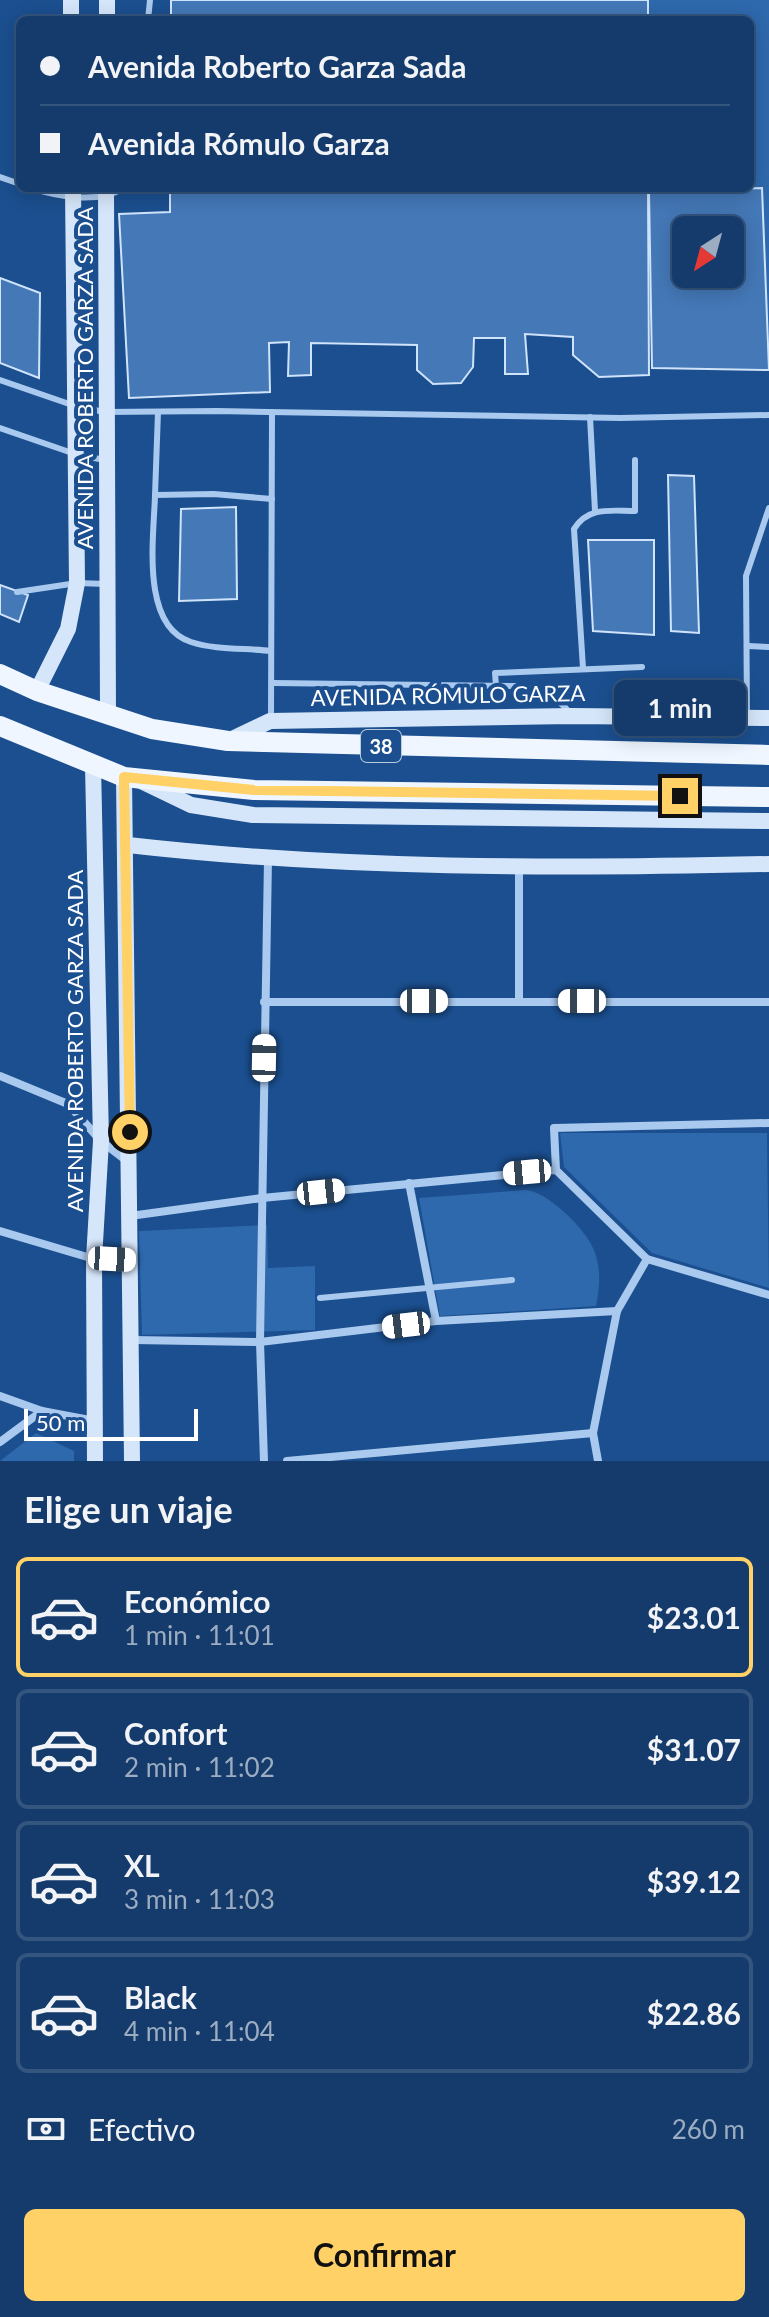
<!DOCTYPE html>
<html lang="es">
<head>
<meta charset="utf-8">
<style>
  :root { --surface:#143b6b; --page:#1d4271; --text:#f1f3f6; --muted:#9dadc1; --line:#33557e; --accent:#ffd166 }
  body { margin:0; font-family:Lato,sans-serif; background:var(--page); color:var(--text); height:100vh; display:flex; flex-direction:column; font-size:30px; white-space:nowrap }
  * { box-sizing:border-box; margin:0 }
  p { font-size:26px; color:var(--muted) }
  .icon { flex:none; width:44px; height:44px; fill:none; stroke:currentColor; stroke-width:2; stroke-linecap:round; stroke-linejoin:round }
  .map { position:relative; height:1461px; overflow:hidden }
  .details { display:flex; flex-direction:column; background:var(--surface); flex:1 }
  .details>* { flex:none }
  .top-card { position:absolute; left:16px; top:16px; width:738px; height:176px; border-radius:12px; box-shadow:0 4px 20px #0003,0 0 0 2px var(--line); display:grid; align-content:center; height:176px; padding:0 24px; background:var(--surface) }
  .needle { width:52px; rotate:216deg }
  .tools { position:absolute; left:672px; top:216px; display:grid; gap:16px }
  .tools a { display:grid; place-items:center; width:72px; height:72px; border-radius:12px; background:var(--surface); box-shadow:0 4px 20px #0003,0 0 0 2px var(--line); font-size:40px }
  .scale { position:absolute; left:24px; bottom:20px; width:174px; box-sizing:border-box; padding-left:8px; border:4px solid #fff; border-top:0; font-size:22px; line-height:28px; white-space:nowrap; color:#fff; -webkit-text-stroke:6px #1b4f8f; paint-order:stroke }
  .end { position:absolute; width:36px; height:36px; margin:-18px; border:10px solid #ffd166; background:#111; box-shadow:0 0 0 4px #111 }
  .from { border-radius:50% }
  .bubble { position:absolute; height:56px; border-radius:12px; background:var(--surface); box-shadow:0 4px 20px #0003,0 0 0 2px var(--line); font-size:26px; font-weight:700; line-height:56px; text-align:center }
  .car { position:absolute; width:24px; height:48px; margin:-24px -12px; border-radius:10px; box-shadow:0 0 6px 2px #0007; background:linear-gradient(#fff 24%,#345 0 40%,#fff 0 76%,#345 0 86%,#fff 0) }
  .top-card b { display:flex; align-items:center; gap:28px; height:76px; font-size:30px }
  .top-card b+b { border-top:2px solid var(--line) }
  .top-card i { width:20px; height:20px; background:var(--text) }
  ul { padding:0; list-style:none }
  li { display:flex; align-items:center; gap:24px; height:120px; margin:0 16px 12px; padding:0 8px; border:4px solid var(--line); border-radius:12px }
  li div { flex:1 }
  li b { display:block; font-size:30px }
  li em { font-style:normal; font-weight:700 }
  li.on { border-color:var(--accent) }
  li>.icon { width:72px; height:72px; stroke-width:1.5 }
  h2 { padding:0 24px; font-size:36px; line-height:96px }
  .pay { display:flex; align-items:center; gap:20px; height:88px; padding:0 24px; font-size:30px }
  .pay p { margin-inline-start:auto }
  .action { display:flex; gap:16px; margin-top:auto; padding:16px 24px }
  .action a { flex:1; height:92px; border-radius:12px; background:var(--accent); color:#111; font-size:32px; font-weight:700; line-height:92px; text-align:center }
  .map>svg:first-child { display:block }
</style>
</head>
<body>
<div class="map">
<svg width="769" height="1461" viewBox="0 0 769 1461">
  <rect width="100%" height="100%" fill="#1b4f8f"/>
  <g fill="#2e69ad">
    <path d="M648,0h121v370l-7,-182 -113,4v-4h101v-168h-102z"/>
    <path d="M560,1133h207l2,155 -117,-35 -88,-86z"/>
    <path d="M526,1190c21,2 55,35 65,54 11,20 9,42 5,62l-156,10 -21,-118z"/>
    <path d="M267,1225l1,43 47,-2v64l-173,5 -3,-104z"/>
    <path d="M36,1433l38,18v10h-74z"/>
  </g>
  <g fill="#4478b7" stroke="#cfe3fa" stroke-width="2" fill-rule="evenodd">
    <rect x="171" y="0" width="477" height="20"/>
    <path d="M170,188h478l1,187 -50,2 -26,-22v-18l-48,-3 3,40h-23v-36h-31l-1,29 -12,16 -28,1 -16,-14v-25l-106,-2v32l-23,1 1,-34 -20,1 1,49 -141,6 -10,-184 51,-2z"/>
    <path d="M762,188l7,182 -117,-2 -3,-176zM686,230h44v44h-44z"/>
    <path d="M0,278l40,15 -1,85 -39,-15z"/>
    <path d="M668,475l26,1 5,157 -28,-2z"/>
    <path d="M236,507l1,92 -58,2 2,-92z"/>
    <path d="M588,540h66v95l-61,-4z"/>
    <path d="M0,585l28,10 -9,27 -19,-8z"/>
  </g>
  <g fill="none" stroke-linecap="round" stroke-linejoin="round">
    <g stroke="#a9c9ee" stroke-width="6">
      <path d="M148,20l2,-20"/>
      <path d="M0,177l20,7"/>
      <path d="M31,188c27,9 67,16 93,0"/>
      <path d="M0,380l78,27 27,5 112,-1 403,7 149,-3"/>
      <path d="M590,417l5,94"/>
      <path d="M0,428l78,27 27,5"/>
      <path d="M155,495l3,-83"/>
      <path d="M17,592l60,-9 30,1"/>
      <path d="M748,646l21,1"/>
      <path d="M271,651c-25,-3 -56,-1 -80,-9 -51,-16 -37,-106 -36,-147l59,-1 58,5"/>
      <path d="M583,668l-9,-139c14,-23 37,-18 61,-18v-51"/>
      <path d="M273,683l244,3c23,4 39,9 53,27"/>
      <path d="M496,686l-1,-13 147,-6"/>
      <path d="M747,715l-1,-139 23,-68"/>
      <path d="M271,718l1,-306"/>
      <path d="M320,1298l192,-18"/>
    </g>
    <g stroke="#a9c9ee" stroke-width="8">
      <path d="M519,1001v-135"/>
      <path d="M264,1002h505"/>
      <path d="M0,1076l68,28 33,37 26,20"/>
      <path d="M556,1170l-2,-42 215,-5"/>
      <path d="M409,1183l27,138"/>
      <path d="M130,1216l132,-18 294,-28 91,89 122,36"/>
      <path d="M0,1231l94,28 36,1"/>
      <path d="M133,1340l127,2 176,-21 181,-10"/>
      <path d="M0,1396l42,15 53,10"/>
      <path d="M0,1442l42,-31"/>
      <path d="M264,1461l-4,-119 8,-483"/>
      <path d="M287,1461l306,-28"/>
      <path d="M598,1461l-5,-28 24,-122 30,-52"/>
    </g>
    <g stroke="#d6e6fa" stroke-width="16">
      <path d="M71,0v20"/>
      <path d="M107,20v-20"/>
      <path d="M106,188l2,525"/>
      <path d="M37,691l31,-62 9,-46 -4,-395"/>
      <path d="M228,741l42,-20 302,-5 197,2"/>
      <path d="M93,765l8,376 -7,118 1,202"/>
      <path d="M124,777l8,684"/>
      <path d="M137,779l54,26 62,10 516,6"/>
      <path d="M128,845c209,24 431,24 641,19"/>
    </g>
    <g stroke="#f0f6ff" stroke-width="20">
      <path d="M0,674l37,17 115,38 76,12 541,14"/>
      <path d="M0,726l124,51 130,13 515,7"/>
    </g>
  </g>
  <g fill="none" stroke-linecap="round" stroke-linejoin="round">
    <path stroke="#ffd166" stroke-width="10" d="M130,1132l-6,-355 130,13 426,6"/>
  </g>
  <g text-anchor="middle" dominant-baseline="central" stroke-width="8" stroke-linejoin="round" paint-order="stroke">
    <rect fill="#1b4f8f" stroke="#bbcadd" stroke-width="2" x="361" y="730" width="40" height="32" rx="6"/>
    <g font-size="20" font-weight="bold" fill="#fff">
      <text x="381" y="746">38</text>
    </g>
    <g font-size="22" fill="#fff" stroke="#1b4f8f">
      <text transform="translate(84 378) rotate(-90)">AVENIDA ROBERTO GARZA SADA</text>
      <text transform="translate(448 695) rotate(-1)">AVENIDA RÓMULO GARZA</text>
      <text transform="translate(74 1041) rotate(-90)">AVENIDA ROBERTO GARZA SADA</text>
    </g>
  </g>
</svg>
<div class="tools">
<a><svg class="needle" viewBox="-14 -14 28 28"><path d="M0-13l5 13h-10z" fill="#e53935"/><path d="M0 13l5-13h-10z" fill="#9dadc1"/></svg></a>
</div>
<div class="scale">50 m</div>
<i class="end from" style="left:130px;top:1132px"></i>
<i class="end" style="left:680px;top:796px"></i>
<div class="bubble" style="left:614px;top:680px;width:132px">1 min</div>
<i class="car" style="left:424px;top:1001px;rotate:90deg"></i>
<i class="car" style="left:582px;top:1001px;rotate:270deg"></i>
<i class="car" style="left:264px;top:1058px;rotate:1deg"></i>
<i class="car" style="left:527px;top:1172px;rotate:265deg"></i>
<i class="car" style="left:321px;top:1192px;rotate:84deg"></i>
<i class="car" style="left:112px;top:1259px;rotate:93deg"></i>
<i class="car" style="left:406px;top:1325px;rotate:263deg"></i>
<div class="top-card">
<b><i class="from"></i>Avenida Roberto Garza Sada</b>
<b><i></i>Avenida Rómulo Garza</b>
</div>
</div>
<section class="details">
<h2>Elige un viaje</h2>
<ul>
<li class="on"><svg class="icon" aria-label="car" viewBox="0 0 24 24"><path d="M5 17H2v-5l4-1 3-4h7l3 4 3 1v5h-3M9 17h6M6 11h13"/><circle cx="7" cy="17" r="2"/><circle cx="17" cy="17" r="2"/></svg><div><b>Económico</b><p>1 min · 11:01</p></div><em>$23.01</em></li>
<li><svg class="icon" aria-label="car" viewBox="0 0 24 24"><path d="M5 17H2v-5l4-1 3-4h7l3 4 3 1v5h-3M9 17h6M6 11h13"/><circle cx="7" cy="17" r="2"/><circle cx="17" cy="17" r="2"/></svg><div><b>Confort</b><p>2 min · 11:02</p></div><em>$31.07</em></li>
<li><svg class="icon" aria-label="car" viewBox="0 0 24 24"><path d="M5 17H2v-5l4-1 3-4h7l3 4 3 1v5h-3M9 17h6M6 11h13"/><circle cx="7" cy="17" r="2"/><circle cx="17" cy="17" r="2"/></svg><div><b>XL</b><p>3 min · 11:03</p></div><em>$39.12</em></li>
<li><svg class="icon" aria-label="car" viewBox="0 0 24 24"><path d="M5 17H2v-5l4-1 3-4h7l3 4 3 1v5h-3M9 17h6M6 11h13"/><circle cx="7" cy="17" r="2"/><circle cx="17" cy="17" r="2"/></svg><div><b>Black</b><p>4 min · 11:04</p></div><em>$22.86</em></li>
</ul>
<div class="pay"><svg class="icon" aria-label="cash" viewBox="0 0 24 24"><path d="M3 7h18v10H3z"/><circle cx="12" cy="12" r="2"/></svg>Efectivo<p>260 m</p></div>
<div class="action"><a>Confirmar</a></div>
</section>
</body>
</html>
